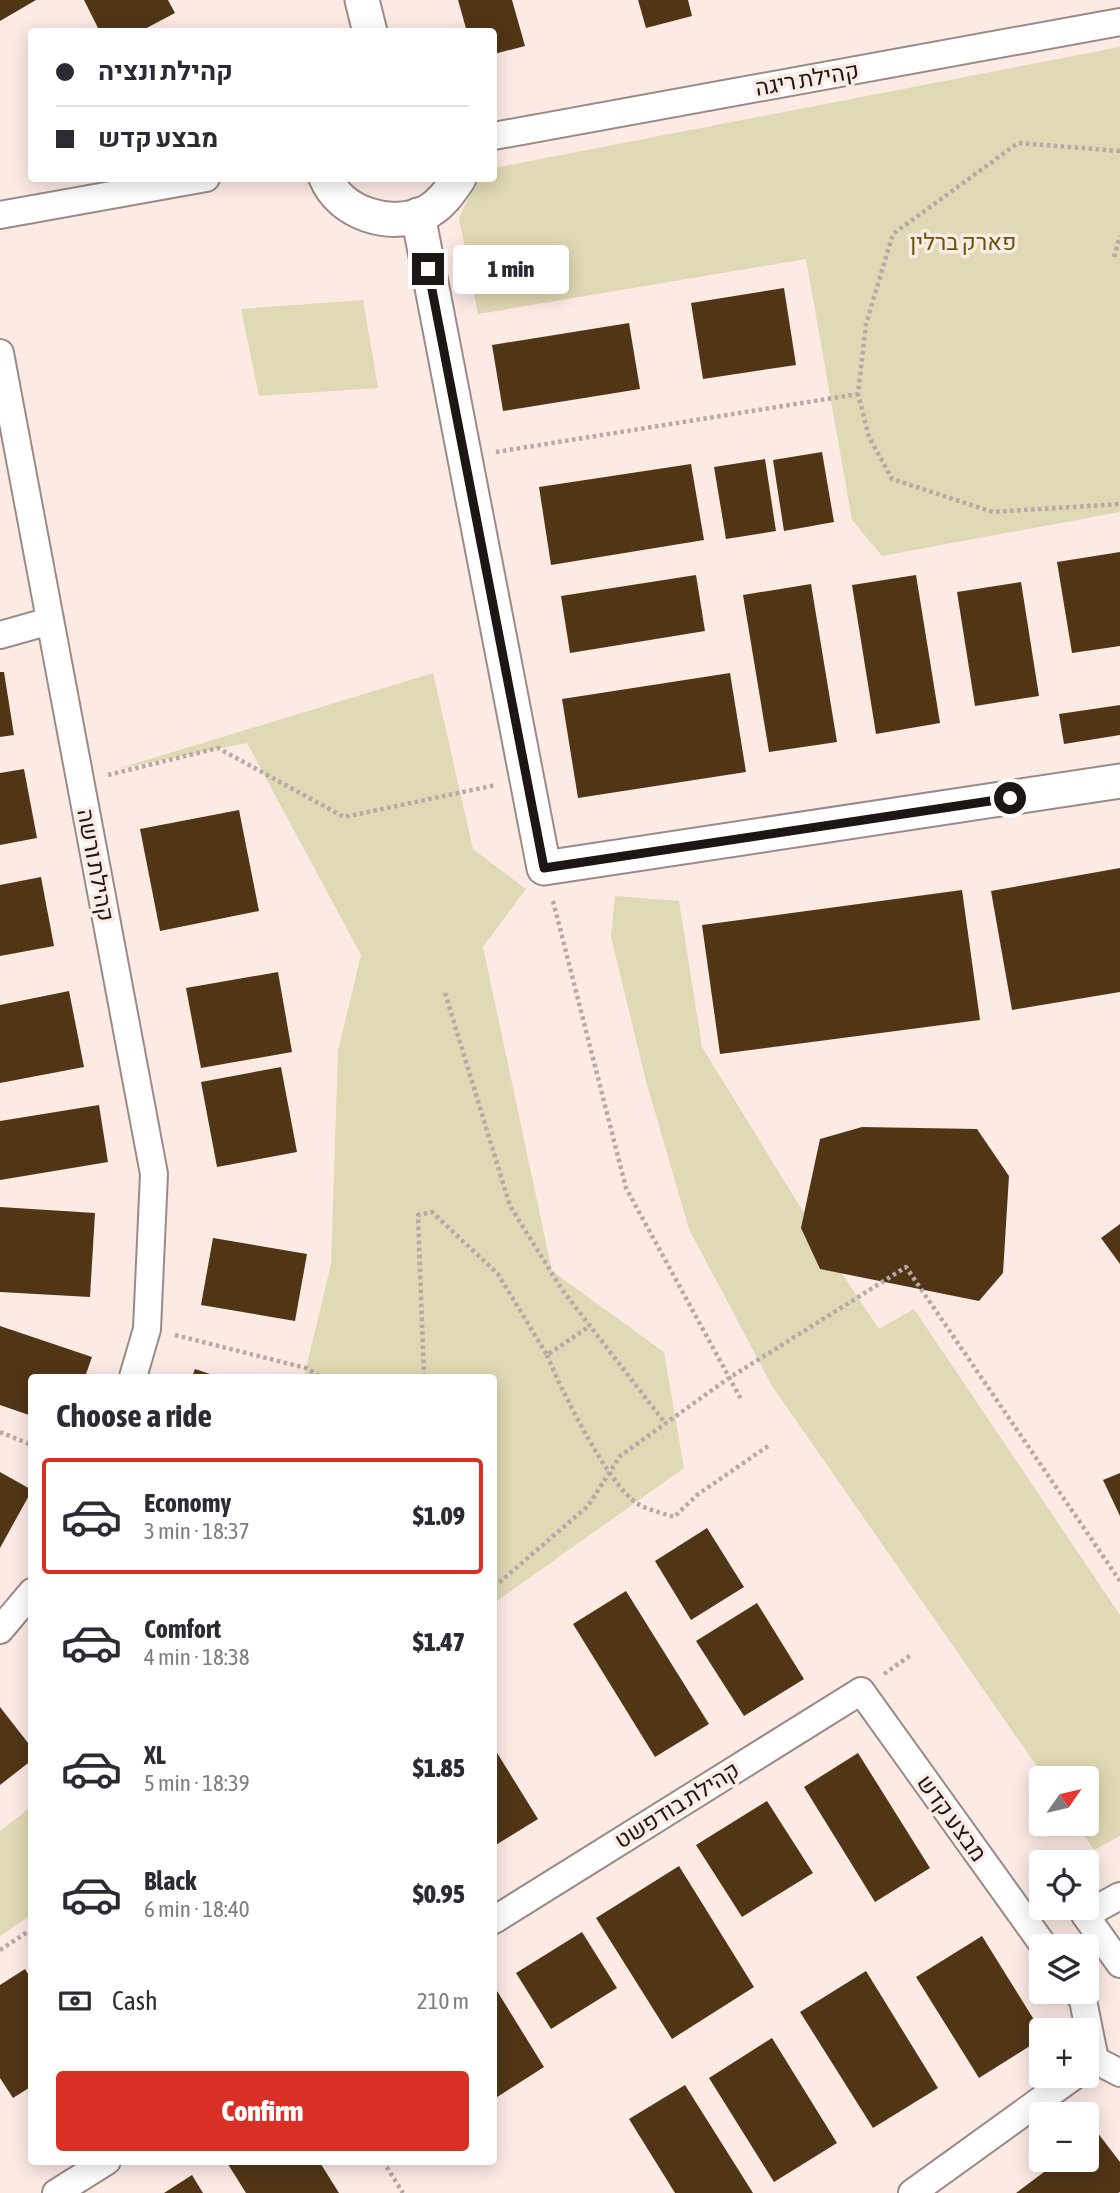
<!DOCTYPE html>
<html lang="en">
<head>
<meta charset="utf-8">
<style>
  :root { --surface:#fff; --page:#f7f7f7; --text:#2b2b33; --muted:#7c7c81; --line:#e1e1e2; --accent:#d93025 }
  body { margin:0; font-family:"Asap Condensed",Heebo,sans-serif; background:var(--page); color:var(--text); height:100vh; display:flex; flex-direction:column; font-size:26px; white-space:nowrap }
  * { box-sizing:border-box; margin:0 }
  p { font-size:23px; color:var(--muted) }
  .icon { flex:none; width:38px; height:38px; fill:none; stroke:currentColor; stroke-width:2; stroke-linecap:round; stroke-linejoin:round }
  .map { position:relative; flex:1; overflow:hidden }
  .panel { position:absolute; left:28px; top:1374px; width:469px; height:791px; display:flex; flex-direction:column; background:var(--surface); border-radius:7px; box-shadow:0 4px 18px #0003 }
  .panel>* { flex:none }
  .guide { position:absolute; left:28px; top:28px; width:469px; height:154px; border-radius:7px; box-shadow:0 4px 18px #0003; display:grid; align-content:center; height:154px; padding:0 28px; background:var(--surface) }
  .needle { width:46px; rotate:56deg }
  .tools { position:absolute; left:1029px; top:1766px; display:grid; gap:14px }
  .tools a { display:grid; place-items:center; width:70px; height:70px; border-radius:7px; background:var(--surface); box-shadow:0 4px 18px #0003; font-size:35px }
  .end { position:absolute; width:32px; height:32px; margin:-16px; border:9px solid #1c1614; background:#fff; box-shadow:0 0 0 4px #fff }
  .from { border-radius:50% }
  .bubble { position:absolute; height:49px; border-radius:7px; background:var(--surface); box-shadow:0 4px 18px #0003; font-size:23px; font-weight:800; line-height:49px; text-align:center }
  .guide b { display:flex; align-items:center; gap:24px; height:66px; font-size:26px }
  .guide b+b { border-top:2px solid var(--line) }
  .guide i { width:18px; height:18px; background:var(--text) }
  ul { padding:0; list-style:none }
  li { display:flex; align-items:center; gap:21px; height:116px; margin:0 14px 10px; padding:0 14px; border:4px solid transparent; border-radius:7px }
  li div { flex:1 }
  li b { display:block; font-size:26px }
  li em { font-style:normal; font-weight:800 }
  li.active { border-color:var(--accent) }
  li>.icon { width:63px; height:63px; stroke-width:1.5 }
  h2 { padding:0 28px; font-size:32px; line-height:84px }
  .pay { display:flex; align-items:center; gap:18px; height:77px; padding:0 28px; font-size:26px }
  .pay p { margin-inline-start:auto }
  .primary-button { display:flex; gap:14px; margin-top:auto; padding:14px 28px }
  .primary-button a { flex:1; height:80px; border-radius:7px; background:var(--accent); color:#fff; font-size:28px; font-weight:800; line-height:80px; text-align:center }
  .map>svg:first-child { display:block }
</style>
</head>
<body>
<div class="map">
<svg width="1120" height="2193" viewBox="0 0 1120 2193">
  <rect width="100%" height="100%" fill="#fceae5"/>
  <g fill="#e0d9b5">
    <path d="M1120,47v465l-238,44 -30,-36 -46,-261 -328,55 -19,-96 19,-39 16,-1v-10z"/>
    <path d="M363,300l15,88 -119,8 -18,-87z"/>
    <path d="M433,673l40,176 53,40 -43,58 69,324 112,81 20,116 -190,135v-226h-190l27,-113 7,-213 23,-96 -114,-212 -130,26z"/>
    <path d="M615,896l64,5 23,146 129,210 48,72 35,-20 206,306v221l-26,14 -18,-26h11v-46h-42l-273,-392 -83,-157 -43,-148 -35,-144z"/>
    <path d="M31,1807v108l-31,21v-105z"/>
  </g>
  <g fill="#513616">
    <path d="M0,0h36l-36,21z"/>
    <path d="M84,0h84l7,13 -36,19h-39z"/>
    <path d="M458,0h54l13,46 -31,8v-22h-27z"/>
    <path d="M638,0h50l4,16 -46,12z"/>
    <path d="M784,288l12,77 -93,14 -12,-76z"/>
    <path d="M629,323l11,66 -137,22 -11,-66z"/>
    <path d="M822,452l12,70 -50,9 -11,-71z"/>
    <path d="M765,459l11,72 -50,8 -12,-72z"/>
    <path d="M691,464l13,76 -153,25 -12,-78z"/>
    <path d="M1120,552v94l-48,7 -15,-91z"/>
    <path d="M696,575l9,56 -135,22 -9,-57z"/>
    <path d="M916,575l24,148 -64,11 -24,-149z"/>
    <path d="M1021,582l18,114 -64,10 -18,-114z"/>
    <path d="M811,584l26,158 -68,10 -26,-157z"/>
    <path d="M0,672h4l10,63 -14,2z"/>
    <path d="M730,673l16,99 -168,26 -16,-99z"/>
    <path d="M1120,705v30l-56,9 -5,-30z"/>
    <path d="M24,769l13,69 -37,7v-72z"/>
    <path d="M239,810l20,101 -99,20 -20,-102z"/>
    <path d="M1120,868v124l-108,18 -21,-119z"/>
    <path d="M41,877l13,69 -54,10v-71z"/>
    <path d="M962,890l18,130 -260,34 -18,-129z"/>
    <path d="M278,972l14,80 -91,16 -15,-80z"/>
    <path d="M69,991l15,76 -84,16v-78z"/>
    <path d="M281,1067l16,85 -80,15 -16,-85z"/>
    <path d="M99,1105l9,57 -108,18v-59z"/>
    <path d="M862,1127l115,2 32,47 -6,97 -24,28 -159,-32 -19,-41 19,-89z"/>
    <path d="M0,1207l95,6 -5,84 -90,-5z"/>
    <path d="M1120,1224v40l-19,-26z"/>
    <path d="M213,1238l94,16 -12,67 -94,-16z"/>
    <path d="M0,1326l92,31 -7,20h-53v39l-32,-11z"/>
    <path d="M195,1369l24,8h-27z"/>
    <path d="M0,1472l32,18 -32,58z"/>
    <path d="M1120,1473v43l-17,-36z"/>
    <path d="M707,1528l37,59 -53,33 -36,-59z"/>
    <path d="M626,1591l83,133 -54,33 -82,-133z"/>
    <path d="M757,1603l47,76 -60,37 -48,-75z"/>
    <path d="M0,1707l32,41v12l-32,25z"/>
    <path d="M494,1748l44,71 -44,27z"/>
    <path d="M858,1753l72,115 -55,34 -71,-115z"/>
    <path d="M767,1801l46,72 -71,44 -46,-72z"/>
    <path d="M679,1866l75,121 -82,52 -76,-121z"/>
    <path d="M582,1932l35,56 -66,41 -35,-56z"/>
    <path d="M982,1936l59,95v8l-62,39 -63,-101z"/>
    <path d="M25,1969l7,11v106l-19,12 -13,-20v-93z"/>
    <path d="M866,1971l72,117 -65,40 -73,-116z"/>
    <path d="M494,1986l50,81 -50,32z"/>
    <path d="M772,2038l65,105 -63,39 -65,-104z"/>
    <path d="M685,2085l68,108h-78l-46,-74z"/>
    <path d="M1097,2132l23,30v30l-2,1h-102l44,-33h27v-20z"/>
    <path d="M226,2161h93l20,32h-93z"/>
    <path d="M192,2175l11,18h-39z"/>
  </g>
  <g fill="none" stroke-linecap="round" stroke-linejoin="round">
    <g stroke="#9b8b86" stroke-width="30">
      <g id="minor">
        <path d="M494,136l626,-114"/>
        <path d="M0,215l206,-37"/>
        <path d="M0,353l154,821 -7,155 -14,48"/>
        <path d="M0,635l50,-14"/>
        <path d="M0,1630l32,-38"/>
        <path d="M1120,1896l-35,19 35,49"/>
        <path d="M494,1920l367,-229 183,255"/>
        <path d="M1077,1992l6,8 12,60"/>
        <path d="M1095,2060l25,13"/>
        <path d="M56,2193l51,-32"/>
        <path d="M912,2193l162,-117"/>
      </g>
    </g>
    <g stroke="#9b8b86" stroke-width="37">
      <g id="tertiary">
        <path d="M362,0l8,32"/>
        <path d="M326,178c15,36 65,51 99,35 15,-7 25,-21 34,-35"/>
        <path d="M418,215l126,653 576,-87"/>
      </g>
    </g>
    <g stroke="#b7a9a5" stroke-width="4.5" stroke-dasharray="3.5 3.5" stroke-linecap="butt">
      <path d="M1120,151l-102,-8 -125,91 -27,90 -8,70 11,43 23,42 101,33 127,-8"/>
      <path d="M1114,257l6,-21"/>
      <path d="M496,452l362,-58"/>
      <path d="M108,775l110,-27 126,69 152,-32"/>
      <path d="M553,901l73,287 116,213"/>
      <path d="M445,993l65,213 53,85 102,132"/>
      <path d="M175,1335l131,33 15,9"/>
      <path d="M547,1355c13,33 62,132 91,149 10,6 25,9 36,13l23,-22 74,-51"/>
      <path d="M424,1377l-6,-162 14,-3 66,62 49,81 43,-29"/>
      <path d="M0,1432l32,13"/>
      <path d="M494,1587l94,-81 32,-50 109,-78 177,-111 214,314"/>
      <path d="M884,1674l27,-19"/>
      <path d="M0,1950l32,-21"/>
      <path d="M383,2161l20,32"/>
    </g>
    <use href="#minor" stroke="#fff" stroke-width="26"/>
    <use href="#tertiary" stroke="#fff" stroke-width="33"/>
  </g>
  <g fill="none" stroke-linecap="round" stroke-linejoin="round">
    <path stroke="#1c1614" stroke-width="9" d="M428,269l116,599 466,-70"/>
  </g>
  <g text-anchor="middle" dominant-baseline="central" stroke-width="7" stroke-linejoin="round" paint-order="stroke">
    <g font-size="23" fill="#1c1614" stroke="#fceae5">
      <text transform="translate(807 79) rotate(-10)">קהילת ריגה</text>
      <text transform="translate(96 865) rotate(79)">קהילת ורשה</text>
      <text transform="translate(677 1805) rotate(-32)">קהילת בודפשט</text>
      <text transform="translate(952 1818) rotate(54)">מבצע קדש</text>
    </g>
    <g font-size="23" fill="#66570a" stroke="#fceae5">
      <text x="963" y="242">פארק ברלין</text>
    </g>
  </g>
</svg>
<div class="tools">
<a><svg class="needle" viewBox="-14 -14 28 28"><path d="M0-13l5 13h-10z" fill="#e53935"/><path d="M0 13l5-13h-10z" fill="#7c7c81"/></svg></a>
<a><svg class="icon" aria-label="locate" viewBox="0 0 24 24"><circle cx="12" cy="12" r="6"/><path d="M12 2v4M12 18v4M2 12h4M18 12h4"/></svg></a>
<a><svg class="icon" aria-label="layers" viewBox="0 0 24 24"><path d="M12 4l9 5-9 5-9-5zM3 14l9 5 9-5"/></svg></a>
<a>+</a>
<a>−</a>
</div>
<i class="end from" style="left:1010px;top:798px"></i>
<i class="end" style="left:428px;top:269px"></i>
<div class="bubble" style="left:453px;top:245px;width:116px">1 min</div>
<div class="guide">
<b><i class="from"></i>קהילת ונציה</b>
<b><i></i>מבצע קדש</b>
</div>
<section class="panel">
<h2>Choose a ride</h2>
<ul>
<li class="active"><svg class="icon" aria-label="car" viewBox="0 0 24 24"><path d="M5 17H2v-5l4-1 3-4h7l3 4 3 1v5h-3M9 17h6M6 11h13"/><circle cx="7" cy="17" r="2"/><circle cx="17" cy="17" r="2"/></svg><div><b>Economy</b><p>3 min · 18:37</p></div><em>$1.09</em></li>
<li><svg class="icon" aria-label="car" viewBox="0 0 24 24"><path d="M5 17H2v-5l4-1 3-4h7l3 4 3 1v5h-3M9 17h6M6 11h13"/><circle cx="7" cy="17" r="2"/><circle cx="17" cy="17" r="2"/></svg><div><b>Comfort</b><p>4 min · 18:38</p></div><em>$1.47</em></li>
<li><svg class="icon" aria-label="car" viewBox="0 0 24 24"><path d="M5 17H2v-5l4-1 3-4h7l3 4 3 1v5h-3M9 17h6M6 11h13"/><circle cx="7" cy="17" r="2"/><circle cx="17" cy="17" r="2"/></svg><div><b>XL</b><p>5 min · 18:39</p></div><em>$1.85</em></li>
<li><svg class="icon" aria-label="car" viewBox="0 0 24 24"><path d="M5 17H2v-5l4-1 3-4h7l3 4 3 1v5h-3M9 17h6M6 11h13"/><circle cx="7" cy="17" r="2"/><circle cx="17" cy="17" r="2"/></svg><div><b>Black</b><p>6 min · 18:40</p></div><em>$0.95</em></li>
</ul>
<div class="pay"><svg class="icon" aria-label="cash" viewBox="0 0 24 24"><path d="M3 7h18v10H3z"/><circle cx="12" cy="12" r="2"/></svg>Cash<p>210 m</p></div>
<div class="primary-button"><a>Confirm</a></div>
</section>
</div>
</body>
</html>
